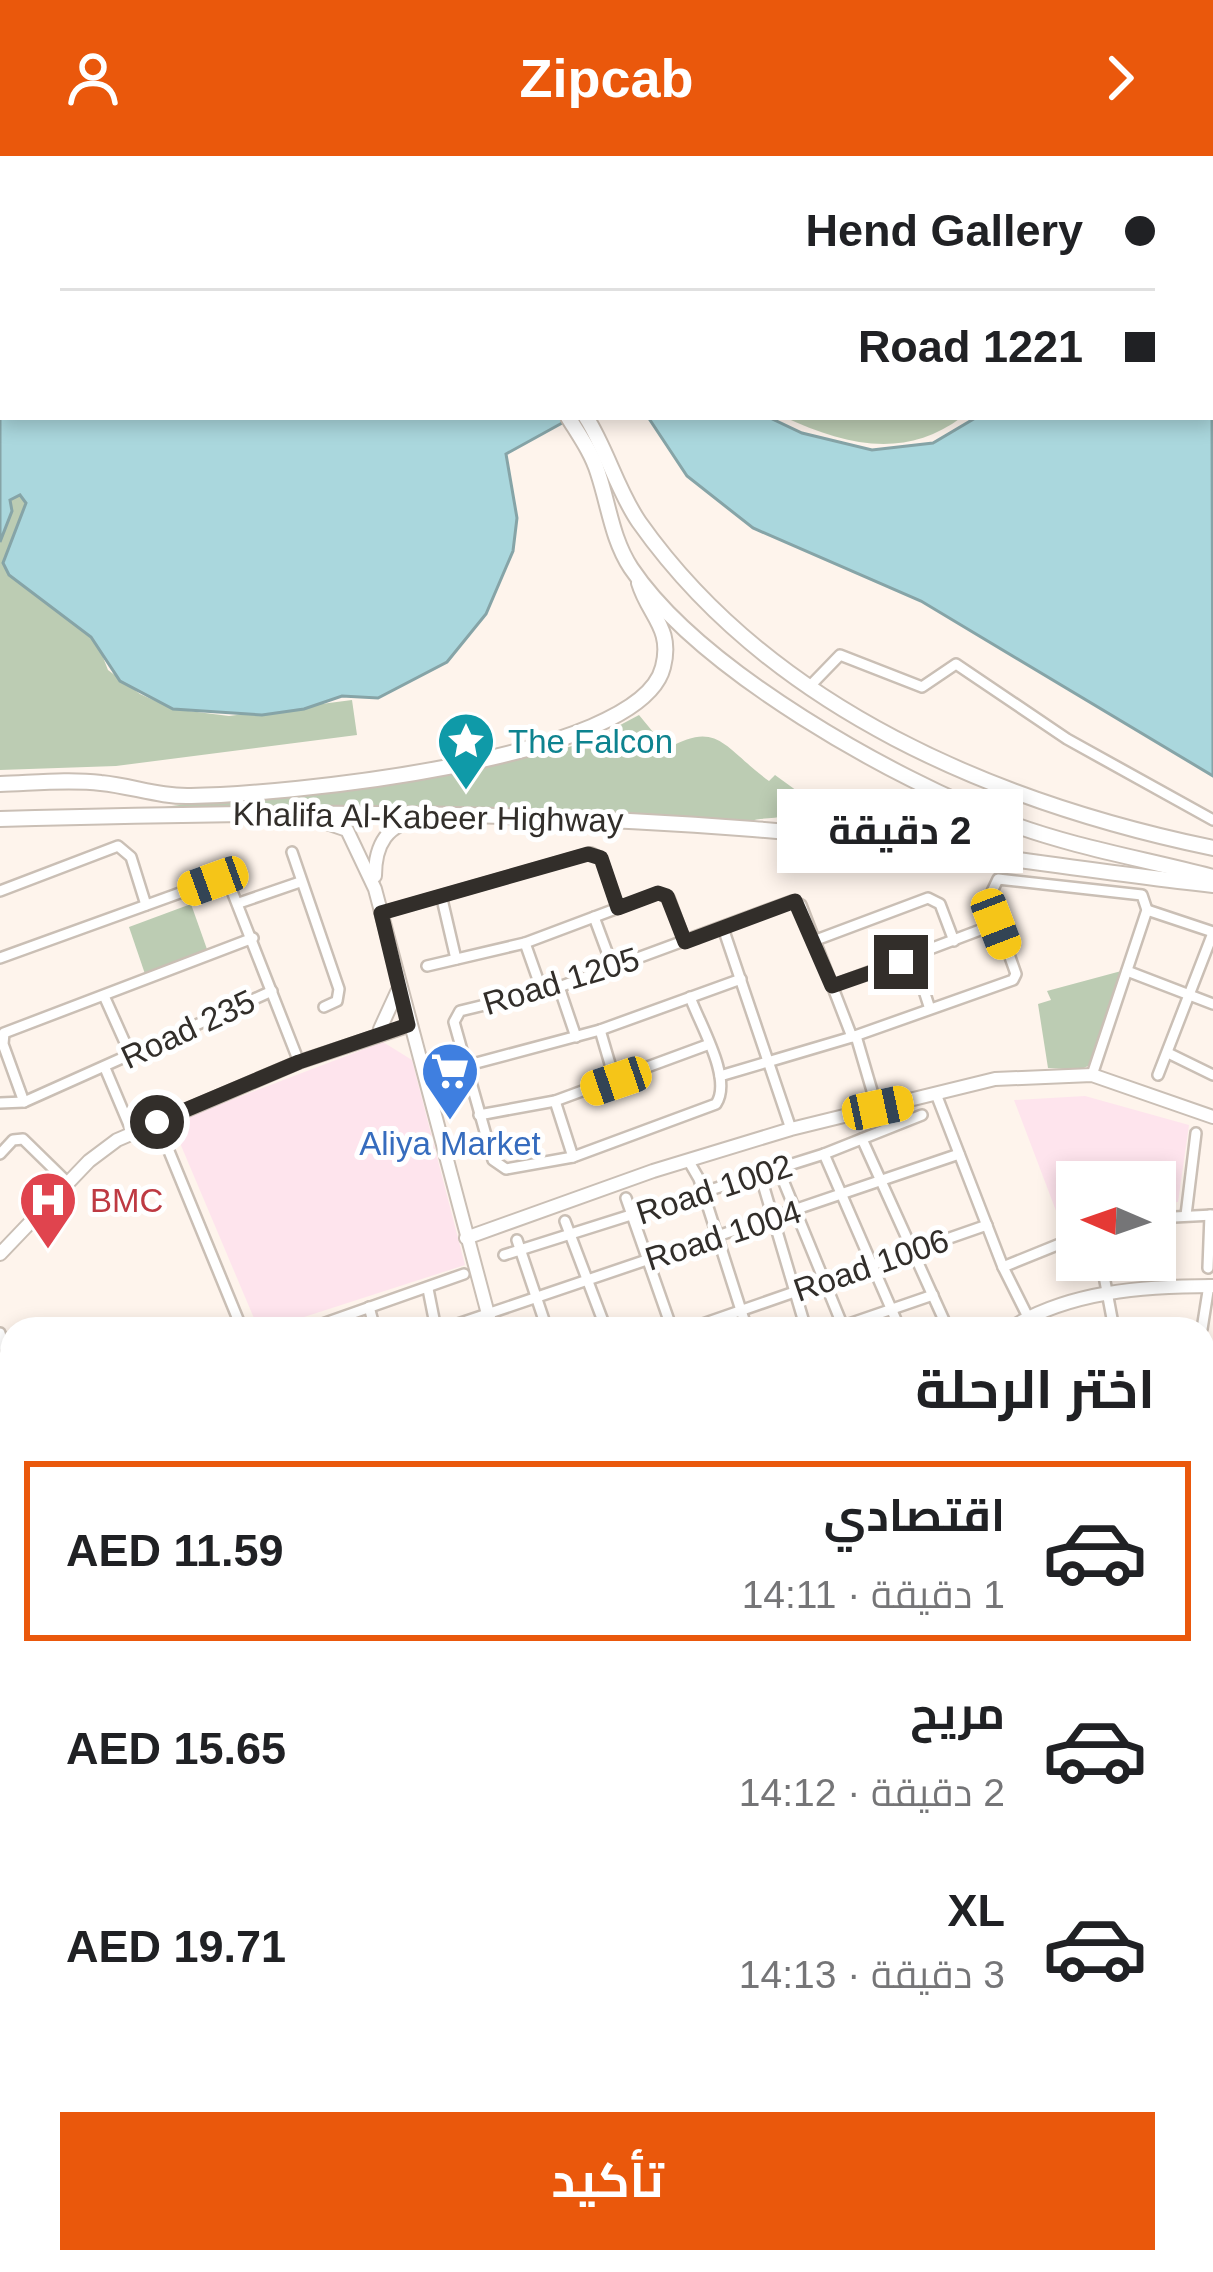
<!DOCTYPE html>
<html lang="ar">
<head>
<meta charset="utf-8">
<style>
  :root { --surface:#fff; --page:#f6f6f6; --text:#202124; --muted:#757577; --line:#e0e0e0; --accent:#ea580c }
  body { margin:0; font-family:Arial,Cairo,sans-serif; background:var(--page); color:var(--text); direction:rtl; height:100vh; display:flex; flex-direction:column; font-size:45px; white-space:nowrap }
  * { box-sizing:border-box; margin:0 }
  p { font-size:39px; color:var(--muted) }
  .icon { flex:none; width:66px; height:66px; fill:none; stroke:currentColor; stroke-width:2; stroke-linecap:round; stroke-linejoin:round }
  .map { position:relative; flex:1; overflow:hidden; direction:ltr }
  .sheet { position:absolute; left:0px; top:1161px; width:1215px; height:957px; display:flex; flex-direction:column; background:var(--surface); border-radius:36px 36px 0 0; box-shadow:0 6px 18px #0003; direction:rtl }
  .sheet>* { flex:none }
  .guide { position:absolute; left:0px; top:0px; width:1215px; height:264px; box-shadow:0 6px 18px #0003; direction:rtl; display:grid; align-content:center; height:264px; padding:0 60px; background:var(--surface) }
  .needle { width:78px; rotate:272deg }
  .buttons { position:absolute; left:1056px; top:1005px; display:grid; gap:24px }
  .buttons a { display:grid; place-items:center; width:120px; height:120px; border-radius:0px; background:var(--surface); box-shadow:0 6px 18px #0003; font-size:60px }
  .end { position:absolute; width:54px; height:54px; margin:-27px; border:15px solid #322e2a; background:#fff; box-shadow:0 0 0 6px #fff }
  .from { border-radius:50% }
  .bubble { position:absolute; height:84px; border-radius:0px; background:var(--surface); box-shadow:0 6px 18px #0003; font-size:39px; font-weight:700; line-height:84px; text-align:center; direction:rtl }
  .car { position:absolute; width:36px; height:72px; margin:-36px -18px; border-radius:15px; box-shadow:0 0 9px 3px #0007; background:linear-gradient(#f5c518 24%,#345 0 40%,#f5c518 0 76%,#345 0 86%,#f5c518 0) }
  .guide b { display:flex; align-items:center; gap:42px; height:114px; font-size:45px }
  .guide b+b { border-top:3px solid var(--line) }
  .guide i { width:30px; height:30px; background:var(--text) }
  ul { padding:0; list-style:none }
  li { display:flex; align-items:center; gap:36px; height:180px; margin:0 24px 18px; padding:0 36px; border:6px solid transparent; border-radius:0px }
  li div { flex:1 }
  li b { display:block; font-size:45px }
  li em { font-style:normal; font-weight:700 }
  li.current { border-color:var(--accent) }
  li>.icon { width:108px; height:108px; stroke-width:1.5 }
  h2 { padding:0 60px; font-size:54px; line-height:144px }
  .action { display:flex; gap:24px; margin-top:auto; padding:24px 60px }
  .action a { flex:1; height:138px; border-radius:0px; background:var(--accent); color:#fff; font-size:48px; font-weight:700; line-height:138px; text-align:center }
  header { display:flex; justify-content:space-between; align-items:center; height:156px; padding:0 60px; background:var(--accent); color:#fff; font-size:54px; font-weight:700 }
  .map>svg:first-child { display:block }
</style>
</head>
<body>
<header><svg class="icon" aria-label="forward" viewBox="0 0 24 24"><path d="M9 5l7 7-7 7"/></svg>Zipcab<svg class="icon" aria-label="person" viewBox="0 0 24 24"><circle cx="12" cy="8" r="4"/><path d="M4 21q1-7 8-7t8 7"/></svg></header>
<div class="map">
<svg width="1213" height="2116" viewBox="0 0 1213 2116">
  <rect width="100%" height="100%" fill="#fef4ec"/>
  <g fill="#fee4ed">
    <path d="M383,886l29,18 53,205 -198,64 -11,-6 -79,-187 7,-18z"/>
    <path d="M1085,940l104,29 -11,77 -23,2v-22h-78v38l-16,4 -47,-124z"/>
    <path d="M12,1255v187l-12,4v-186z"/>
  </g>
  <g fill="#bcccb3">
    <path d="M784,261h178c-57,43 -117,28 -178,0z"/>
    <path d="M20,339l6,9 -9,34 82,109 9,23 32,24 33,15 56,7 123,-16 5,35 -241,31 -116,4v-228l9,-42z"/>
    <path d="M639,559l28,34c51,-30 57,-1 102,32l6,-6 29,21c-9,28 -34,19 -54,25l-363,-14 -237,2 392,-54 50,-15z"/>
    <path d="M191,748l17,48 -63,22 -16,-47z"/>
    <path d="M1125,814l-35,95 -10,5 -32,-2 -10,-64 13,-4 -4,-9z"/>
  </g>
  <g fill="#aad7dd" stroke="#86a4a7" stroke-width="3">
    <path d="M0,0h362l-359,3v258h570l-67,37 11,64 -4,33 -27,63 -39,48 -69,36 -36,-2 -38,13 -42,6 -89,-6 -53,-28 -29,-44 -82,-62 -6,-12 23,-60 -6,-8 -10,5 2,11 -12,31z"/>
    <path d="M1212,258l1,362 -292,-175 -168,-73 -66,-52 -39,-59h120l34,16 70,17 61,-7 44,-26z"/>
  </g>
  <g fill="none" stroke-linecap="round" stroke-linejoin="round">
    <g stroke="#cabfb5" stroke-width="14">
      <g id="street">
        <path d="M810,530l30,-31 82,32 34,-23 111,75 146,81"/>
        <path d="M292,696l47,137 -2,12 -13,6"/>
        <path d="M0,735l118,-45 13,11 15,48"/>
        <path d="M442,743l14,60"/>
        <path d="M239,747l61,-21"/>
        <path d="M1147,754l66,22"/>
        <path d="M381,757l210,-60 10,5 17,50"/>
        <path d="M594,761l19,51"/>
        <path d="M723,772l68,201"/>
        <path d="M816,784l112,-42 12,6 14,37"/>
        <path d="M525,787l17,48"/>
        <path d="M913,801l16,49"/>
        <path d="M0,802l213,-77h15l71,181"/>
        <path d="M427,810l98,-23 133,-50 11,5 16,44"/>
        <path d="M1127,815l86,33"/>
        <path d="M832,830l164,-62"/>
        <path d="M559,831l17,50"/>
        <path d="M690,841c10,28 43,82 26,107l-143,53 -67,12 -13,-9 -39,-138 6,-11 99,-24 233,-86 9,4 51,132 161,-57 3,-6 -27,-76 9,-19 144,16 5,15 -55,165"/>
        <path d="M105,842l26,58"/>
        <path d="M600,874l15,51"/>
        <path d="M856,880l19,65"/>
        <path d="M1168,897l45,22"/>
        <path d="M465,910l135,-36 141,-51"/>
        <path d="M105,912l27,64"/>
        <path d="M1158,919l55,-142"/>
        <path d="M720,920l132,-39"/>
        <path d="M936,938l67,173 31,62"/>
        <path d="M555,945l18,56"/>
        <path d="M24,946l-21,-58 1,-11 249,-95"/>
        <path d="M0,947l24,-1 248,-111"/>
        <path d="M479,959l76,-14 152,-56"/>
        <path d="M157,966l85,207"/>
        <path d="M862,983l86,190"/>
        <path d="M0,998l13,-14 10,-1 45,44"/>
        <path d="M824,998l76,175"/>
        <path d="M688,1004l11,19 48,150"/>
        <path d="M778,1012l66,161"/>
        <path d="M760,1018l46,155"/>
        <path d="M626,1042l46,131"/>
        <path d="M1186,1059l10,-82"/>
        <path d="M1155,1062l58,-3"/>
        <path d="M565,1065l41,108"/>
        <path d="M517,1084l30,89"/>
        <path d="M504,1099l320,-101 98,-39"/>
        <path d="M1101,1104l13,69"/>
        <path d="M1003,1111l74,-30"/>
        <path d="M1208,1112l2,-53"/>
        <path d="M428,1133l8,40"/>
        <path d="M369,1151l6,22"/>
        <path d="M222,1173l18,-6"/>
        <path d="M308,1173l156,-55"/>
        <path d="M443,1173l516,-175"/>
        <path d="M688,1173l299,-104"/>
        <path d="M834,1173l99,-34"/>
        <path d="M1202,1173l7,-44"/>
        <path d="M0,1177l12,39"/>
        <path d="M0,1248l12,-4"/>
        <path d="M1203,1302l10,34"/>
        <path d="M1203,1382l10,-3"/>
        <path d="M1203,1429l10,-20"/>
        <path d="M0,1464l12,-5"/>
        <path d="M1203,1484l10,5"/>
        <path d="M1203,1553l10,-4"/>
        <path d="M1203,1607l10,-2"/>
        <path d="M0,1638l12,-2"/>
        <path d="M0,1673l12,-2"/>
        <path d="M1203,1684l10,-2"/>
        <path d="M0,1723l12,-2"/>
        <path d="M0,1774l12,-2"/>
        <path d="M0,1832l12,-1"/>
        <path d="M0,1869l12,64"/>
        <path d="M1203,1920l10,-3"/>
        <path d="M0,1971l12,-2"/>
        <path d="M0,2021l12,-2"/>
        <path d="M163,2106l2,10"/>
        <path d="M202,2106l1,10"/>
        <path d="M288,2106l1,10"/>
        <path d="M314,2106l1,10"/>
        <path d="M412,2106l3,10"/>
        <path d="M506,2106l3,10"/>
        <path d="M634,2106l2,10"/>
        <path d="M737,2106l8,10"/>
        <path d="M857,2106l10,10"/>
        <path d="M965,2106v10"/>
        <path d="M1070,2106v10"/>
        <path d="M1153,2115l8,1"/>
        <path d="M183,2116l3,-10"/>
        <path d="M251,2116l1,-10"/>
        <path d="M376,2116v-10"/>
        <path d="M546,2116l1,-10"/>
        <path d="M595,2116l1,-10"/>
        <path d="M707,2116l14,-10"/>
        <path d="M811,2116l9,-10"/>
        <path d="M906,2116l19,-10"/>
      </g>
    </g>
    <g stroke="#cabfb5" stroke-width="16">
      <g id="secondary">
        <path d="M315,663l32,11 28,59 117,440"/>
        <path d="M375,720c0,-31 12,-53 45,-56"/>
        <path d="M380,873l17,-37"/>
        <path d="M466,1082l187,-67 138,-42 204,-50 97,-4 121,42"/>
        <path d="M0,1098l89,-93 28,-21 182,-78 109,-36"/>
        <path d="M1009,1173c59,-38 136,-43 204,-43"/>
        <path d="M2,1536l10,85"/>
        <path d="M1203,1751l10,-3"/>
        <path d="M1203,2033l9,83"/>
        <path d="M0,2099l12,-2"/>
        <path d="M94,2106l1,10"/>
      </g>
    </g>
    <g stroke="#cabfb5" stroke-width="18">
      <g id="primary">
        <path d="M407,0l1,3"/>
        <path d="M452,0l1,3"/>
        <path d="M568,261c11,18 24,36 30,56 11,33 14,66 33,95 69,103 263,211 378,255 67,25 136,36 204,54"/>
        <path d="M586,261c21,33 31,73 53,105 132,187 358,281 574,326"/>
        <path d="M0,628c33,-1 68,-5 101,-1 31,3 59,14 90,13 88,-1 449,-35 472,-129 10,-39 -14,-51 -24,-84"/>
        <path d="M0,663c252,-7 502,-10 753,10 155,12 306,39 460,56"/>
      </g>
    </g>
    <use href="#street" stroke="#fff" stroke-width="9"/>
    <use href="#secondary" stroke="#fff" stroke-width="12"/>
    <use href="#primary" stroke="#fff" stroke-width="14"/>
  </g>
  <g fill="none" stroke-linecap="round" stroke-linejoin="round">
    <path stroke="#322e2a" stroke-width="15" d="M157,966l142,-60 109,-37 -27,-112 207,-59 13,4 17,50 40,-15 9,3 18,46 110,-41 37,85 69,-24"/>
  </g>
  <defs>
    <g id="sight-pin" transform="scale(3)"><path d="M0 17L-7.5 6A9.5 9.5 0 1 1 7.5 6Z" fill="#0f9aa8" stroke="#fff"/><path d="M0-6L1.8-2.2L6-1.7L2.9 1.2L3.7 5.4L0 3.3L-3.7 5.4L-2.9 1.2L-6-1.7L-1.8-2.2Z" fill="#fff"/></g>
    <g id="supermarket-pin" transform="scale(3)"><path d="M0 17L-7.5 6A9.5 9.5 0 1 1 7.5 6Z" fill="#3f7fe0" stroke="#fff"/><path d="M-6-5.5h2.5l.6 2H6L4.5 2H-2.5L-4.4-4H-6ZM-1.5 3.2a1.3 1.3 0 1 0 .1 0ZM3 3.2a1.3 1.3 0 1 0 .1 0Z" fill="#fff"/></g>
    <g id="hospital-pin" transform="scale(3)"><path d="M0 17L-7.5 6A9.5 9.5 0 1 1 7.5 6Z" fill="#e0444e" stroke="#fff"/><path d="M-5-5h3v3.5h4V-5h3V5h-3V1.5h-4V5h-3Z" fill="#fff"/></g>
  </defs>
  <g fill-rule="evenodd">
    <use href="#sight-pin" x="466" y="585"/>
    <use href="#supermarket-pin" x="450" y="915"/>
    <use href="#hospital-pin" x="48" y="1044"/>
  </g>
  <g text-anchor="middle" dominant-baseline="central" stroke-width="10" stroke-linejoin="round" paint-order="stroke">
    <g font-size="33" fill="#0d838f" stroke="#fff" text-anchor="start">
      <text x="508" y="585">The Falcon</text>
    </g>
    <g font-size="33" fill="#322e2a" stroke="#fff">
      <text transform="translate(428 661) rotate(1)">Khalifa Al-Kabeer Highway</text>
      <text transform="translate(561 825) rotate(-17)">Road 1205</text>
      <text transform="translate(188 873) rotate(-25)">Road 235</text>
      <text transform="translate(714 1033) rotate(-18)">Road 1002</text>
      <text transform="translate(723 1079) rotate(-18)">Road 1004</text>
      <text transform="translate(871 1109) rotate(-19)">Road 1006</text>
    </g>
    <g font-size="33" fill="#366cbe" stroke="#fff">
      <text x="450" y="987">Aliya Market</text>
    </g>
    <g font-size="33" fill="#be3a42" stroke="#fff" text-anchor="start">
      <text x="90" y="1044">BMC</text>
    </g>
  </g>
</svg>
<div class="buttons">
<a><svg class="needle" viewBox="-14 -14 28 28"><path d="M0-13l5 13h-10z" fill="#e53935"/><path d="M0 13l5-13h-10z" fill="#757577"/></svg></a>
</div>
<i class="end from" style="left:157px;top:966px"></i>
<i class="end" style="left:901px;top:806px"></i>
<div class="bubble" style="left:777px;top:633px;width:246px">2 دقيقة</div>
<i class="car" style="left:213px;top:725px;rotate:250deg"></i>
<i class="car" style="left:996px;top:768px;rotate:159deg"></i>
<i class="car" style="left:616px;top:925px;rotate:251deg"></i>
<i class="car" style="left:878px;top:952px;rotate:78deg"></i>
<div class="guide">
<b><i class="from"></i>Hend Gallery</b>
<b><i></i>Road 1221</b>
</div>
<section class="sheet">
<h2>اختر الرحلة</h2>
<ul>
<li class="current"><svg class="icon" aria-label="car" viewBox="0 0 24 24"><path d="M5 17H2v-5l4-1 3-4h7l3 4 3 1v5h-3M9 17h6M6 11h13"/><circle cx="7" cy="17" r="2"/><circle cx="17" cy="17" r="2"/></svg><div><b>اقتصادي</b><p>1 دقيقة · 14:11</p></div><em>AED 11.59</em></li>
<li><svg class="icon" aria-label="car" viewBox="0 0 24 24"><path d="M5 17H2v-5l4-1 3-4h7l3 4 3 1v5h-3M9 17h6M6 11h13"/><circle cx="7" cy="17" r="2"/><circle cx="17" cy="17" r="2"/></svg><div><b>مريح</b><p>2 دقيقة · 14:12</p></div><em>AED 15.65</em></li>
<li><svg class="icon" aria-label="car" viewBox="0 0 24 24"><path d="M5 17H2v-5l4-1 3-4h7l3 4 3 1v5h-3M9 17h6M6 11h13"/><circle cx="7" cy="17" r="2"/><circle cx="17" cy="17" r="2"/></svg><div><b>XL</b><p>3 دقيقة · 14:13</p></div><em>AED 19.71</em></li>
</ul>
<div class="action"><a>تأكيد</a></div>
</section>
</div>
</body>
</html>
